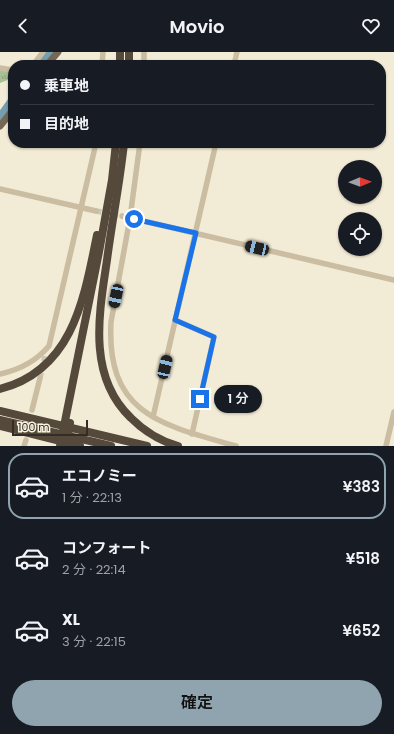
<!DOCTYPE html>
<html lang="ja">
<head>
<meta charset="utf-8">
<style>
  :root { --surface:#171b24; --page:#242831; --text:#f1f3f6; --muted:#9ea1a6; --line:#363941; --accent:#8fa4ae }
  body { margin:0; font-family:Poppins,"Noto Sans JP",sans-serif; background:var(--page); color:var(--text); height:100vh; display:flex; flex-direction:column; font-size:15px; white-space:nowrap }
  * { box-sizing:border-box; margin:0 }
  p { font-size:13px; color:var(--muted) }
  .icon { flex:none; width:22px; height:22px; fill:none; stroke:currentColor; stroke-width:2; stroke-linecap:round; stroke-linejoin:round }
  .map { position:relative; height:394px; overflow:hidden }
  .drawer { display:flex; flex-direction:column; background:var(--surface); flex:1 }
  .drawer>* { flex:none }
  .banner { position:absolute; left:8px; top:8px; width:378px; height:88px; border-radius:16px; box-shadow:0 1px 3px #0004; display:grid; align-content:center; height:88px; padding:0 12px; background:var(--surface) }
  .needle { width:26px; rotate:89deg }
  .buttons { position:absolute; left:338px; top:108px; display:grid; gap:8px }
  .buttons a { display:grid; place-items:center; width:44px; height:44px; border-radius:50%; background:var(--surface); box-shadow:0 1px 3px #0004; font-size:20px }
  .scale { position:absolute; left:12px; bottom:10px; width:76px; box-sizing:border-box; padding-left:4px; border:2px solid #332d24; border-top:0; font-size:11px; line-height:14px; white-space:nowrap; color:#332d24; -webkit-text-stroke:3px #f9f4e1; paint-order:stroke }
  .end { position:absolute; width:18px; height:18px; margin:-9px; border:5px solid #1a73e8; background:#fff; box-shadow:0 0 0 2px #fff }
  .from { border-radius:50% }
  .bubble { position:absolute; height:28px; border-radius:14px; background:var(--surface); box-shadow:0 1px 3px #0004; font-size:13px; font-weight:600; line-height:28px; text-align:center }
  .car { position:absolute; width:12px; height:24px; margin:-12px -6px; border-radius:5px; box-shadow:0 0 3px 1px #0007; background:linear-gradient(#222 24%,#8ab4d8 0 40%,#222 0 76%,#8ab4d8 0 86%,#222 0) }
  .banner b { display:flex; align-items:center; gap:14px; height:38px; font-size:15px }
  .banner b+b { border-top:1px solid var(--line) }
  .banner i { width:10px; height:10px; background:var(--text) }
  ul { padding:7px 0 0; list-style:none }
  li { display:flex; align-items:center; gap:12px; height:66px; margin:0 8px 6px; padding:0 4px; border:2px solid transparent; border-radius:16px }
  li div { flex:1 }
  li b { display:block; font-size:15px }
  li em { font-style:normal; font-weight:600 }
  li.current { border-color:var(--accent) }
  li>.icon { width:36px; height:36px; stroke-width:1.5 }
  .button { display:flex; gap:8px; margin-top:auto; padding:8px 12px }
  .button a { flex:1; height:46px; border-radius:24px; background:var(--accent); color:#111; font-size:16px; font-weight:600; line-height:46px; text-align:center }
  header { display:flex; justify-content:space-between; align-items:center; height:52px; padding:0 12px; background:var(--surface); font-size:18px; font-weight:600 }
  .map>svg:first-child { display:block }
</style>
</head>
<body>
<header><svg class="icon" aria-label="back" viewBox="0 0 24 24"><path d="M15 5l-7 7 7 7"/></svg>Movio<svg class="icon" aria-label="heart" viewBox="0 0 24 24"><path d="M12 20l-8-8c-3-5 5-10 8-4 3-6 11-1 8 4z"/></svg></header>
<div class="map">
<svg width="394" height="394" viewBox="0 0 394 394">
  <defs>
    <pattern id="grass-tufts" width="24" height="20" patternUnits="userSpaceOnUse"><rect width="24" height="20" fill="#a7c195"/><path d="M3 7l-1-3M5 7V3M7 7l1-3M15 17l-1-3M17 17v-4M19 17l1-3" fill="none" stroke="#899d79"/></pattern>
  </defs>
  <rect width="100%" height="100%" fill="#f2ebd5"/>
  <path fill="url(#grass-tufts)" d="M0,18l13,3v5l-13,5z"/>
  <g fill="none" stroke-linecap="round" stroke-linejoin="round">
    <g stroke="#739fb0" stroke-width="9">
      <path d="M38,13l12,-13"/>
      <path d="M0,66l13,-18"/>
    </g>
    <g stroke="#ccc5b2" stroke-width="5.5" stroke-dasharray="5.5 3" stroke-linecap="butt">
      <path d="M96,159l26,5"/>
      <path d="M40,326l5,-22"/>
    </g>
    <g stroke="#cabda1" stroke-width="5.5">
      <path d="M33,13l10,-13"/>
      <path d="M102,13l1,-13"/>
      <path d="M144,13v-13"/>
      <path d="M234,13l3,-13"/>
      <path d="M0,16l13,2"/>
      <path d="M140,91l-10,75 -19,104c-5,92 50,103 125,124"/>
      <path d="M0,137l96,22"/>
      <path d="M122,164l272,64"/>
      <path d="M175,268l39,17 -22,97"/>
      <path d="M0,322c19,-4 37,-14 49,-28l47,-203"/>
      <path d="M32,358l8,-32"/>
      <path d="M153,365l63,-274"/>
      <path d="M24,394l2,-6"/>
      <path d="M386,394l8,-34"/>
    </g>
    <g stroke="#766854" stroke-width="7">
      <path d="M47,13l11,-13"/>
      <path d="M0,74l13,-16"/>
    </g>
    <g stroke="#55493b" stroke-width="8">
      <path d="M120,0v13"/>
      <path d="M129,13v-13"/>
      <path d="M124,91c-4,39 -12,78 -17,117 -8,54 -20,116 24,158 13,13 29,23 47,28"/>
      <path d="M0,337c73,-19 84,-90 97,-154"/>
      <path d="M0,359l147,35"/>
      <path d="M0,368l111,26"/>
      <path d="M0,374l80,20"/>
      <path d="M60,394l39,-194 13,-72 4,-37"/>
      <path d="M66,394l4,-23"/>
    </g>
  </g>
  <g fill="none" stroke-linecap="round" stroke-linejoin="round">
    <path stroke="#1a73e8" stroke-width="5" d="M134,167l62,14 -21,87 39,17 -14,62"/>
  </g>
</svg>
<div class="buttons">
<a><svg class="needle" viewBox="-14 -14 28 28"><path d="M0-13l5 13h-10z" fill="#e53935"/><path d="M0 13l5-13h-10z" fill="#9ea1a6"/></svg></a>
<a><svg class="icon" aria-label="locate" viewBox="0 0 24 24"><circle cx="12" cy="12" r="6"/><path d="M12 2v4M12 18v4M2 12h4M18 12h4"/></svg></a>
</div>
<div class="scale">100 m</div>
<i class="end from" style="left:134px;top:167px"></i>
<i class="end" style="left:200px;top:347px"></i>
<div class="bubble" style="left:214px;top:333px;width:48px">1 分</div>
<i class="car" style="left:257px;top:196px;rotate:283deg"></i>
<i class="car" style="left:116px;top:244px;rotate:192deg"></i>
<i class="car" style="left:165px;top:315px;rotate:13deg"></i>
<div class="banner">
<b><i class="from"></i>乗車地</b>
<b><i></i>目的地</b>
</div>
</div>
<section class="drawer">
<ul>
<li class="current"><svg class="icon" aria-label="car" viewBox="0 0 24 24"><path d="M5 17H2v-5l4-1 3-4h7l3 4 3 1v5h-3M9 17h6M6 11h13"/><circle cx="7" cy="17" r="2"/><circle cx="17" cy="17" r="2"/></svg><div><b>エコノミー</b><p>1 分 · 22:13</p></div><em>¥383</em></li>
<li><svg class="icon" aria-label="car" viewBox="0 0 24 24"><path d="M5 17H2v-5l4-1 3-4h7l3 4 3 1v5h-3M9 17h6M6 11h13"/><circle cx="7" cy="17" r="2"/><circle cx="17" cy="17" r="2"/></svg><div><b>コンフォート</b><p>2 分 · 22:14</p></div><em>¥518</em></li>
<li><svg class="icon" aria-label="car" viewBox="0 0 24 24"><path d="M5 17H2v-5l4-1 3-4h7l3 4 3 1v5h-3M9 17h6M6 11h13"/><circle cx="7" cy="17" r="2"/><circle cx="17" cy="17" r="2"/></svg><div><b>XL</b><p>3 分 · 22:15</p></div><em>¥652</em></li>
</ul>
<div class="button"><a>確定</a></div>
</section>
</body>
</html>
